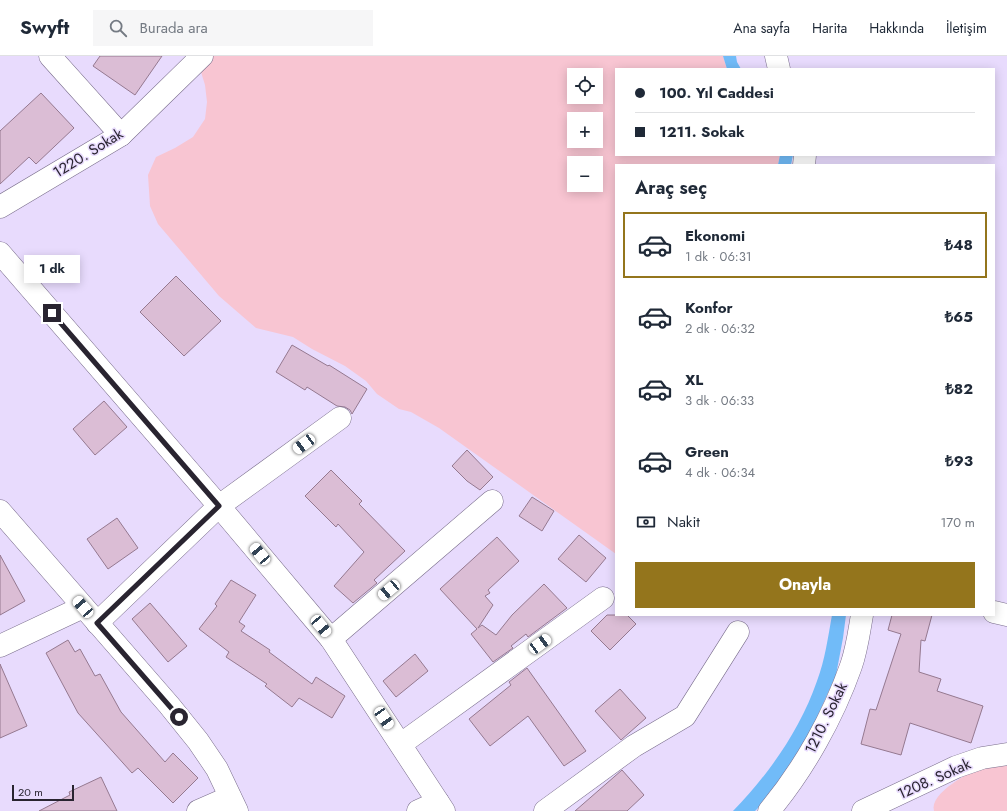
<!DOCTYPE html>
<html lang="tr">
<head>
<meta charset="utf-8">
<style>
  :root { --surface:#fff; --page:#f6f6f7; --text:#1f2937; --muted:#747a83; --line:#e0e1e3; --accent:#94751c }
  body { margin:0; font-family:Jost,sans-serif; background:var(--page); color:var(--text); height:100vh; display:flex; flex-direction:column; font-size:15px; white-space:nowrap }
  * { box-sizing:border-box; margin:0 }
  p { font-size:13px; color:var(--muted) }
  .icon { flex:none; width:22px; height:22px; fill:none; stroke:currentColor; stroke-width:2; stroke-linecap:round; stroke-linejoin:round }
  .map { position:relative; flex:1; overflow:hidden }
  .panel { position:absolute; left:615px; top:108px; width:380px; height:452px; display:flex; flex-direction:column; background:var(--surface); border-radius:0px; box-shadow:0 2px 10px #0003 }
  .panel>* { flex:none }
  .banner { position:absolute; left:615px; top:12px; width:380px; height:88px; border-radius:0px; box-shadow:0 2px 10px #0003; display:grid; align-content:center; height:88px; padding:0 20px; background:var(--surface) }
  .buttons { position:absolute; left:567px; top:12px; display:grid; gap:8px }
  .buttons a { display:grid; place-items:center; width:36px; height:36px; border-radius:0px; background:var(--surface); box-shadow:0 2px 10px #0003; font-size:20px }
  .scale { position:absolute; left:12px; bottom:10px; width:62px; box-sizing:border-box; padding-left:4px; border:2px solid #292430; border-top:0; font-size:11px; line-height:14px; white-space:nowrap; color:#292430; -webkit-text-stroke:3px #e8dbfd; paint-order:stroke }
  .end { position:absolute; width:18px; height:18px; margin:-9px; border:5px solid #292430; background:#fff; box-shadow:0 0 0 2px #fff }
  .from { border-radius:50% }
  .bubble { position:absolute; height:28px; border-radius:0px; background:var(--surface); box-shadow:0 2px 10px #0003; font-size:13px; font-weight:700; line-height:28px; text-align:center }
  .car { position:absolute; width:12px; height:24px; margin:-12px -6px; border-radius:5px; box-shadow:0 0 3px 1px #0007; background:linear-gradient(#fff 24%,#345 0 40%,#fff 0 76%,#345 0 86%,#fff 0) }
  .banner b { display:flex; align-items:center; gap:14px; height:38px; font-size:15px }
  .banner b+b { border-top:1px solid var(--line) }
  .banner i { width:10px; height:10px; background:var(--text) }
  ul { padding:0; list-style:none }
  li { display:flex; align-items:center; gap:12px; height:66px; margin:0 8px 6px; padding:0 12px; border:2px solid transparent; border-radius:0px }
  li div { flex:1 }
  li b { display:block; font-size:15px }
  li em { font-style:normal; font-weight:700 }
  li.selected { border-color:var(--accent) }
  li>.icon { width:36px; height:36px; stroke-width:1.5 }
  h2 { padding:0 20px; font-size:18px; line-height:48px }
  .pay { display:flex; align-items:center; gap:10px; height:44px; padding:0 20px; font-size:15px }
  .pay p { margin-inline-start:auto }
  .primary-button { display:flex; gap:8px; margin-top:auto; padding:8px 20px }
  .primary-button a { flex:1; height:46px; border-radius:0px; background:var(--accent); color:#fff; font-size:16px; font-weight:700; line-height:46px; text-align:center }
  header { display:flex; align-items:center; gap:24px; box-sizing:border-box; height:56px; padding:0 20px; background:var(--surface); border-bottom:1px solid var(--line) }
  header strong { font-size:19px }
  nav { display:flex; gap:22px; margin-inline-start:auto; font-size:14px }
  .search { width:280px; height:36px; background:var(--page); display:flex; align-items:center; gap:10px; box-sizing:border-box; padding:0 14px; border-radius:0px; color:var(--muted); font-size:15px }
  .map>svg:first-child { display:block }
</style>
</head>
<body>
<header>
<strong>Swyft</strong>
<div class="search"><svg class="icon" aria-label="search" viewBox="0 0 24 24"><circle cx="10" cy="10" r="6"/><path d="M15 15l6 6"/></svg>Burada ara</div>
<nav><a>Ana sayfa</a><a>Harita</a><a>Hakkında</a><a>İletişim</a></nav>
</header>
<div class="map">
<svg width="1007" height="755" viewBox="0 0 1007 755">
  <rect width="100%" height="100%" fill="#e8dbfd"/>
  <g fill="#f8c5d2" fill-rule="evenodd">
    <path d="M208,0h515l4,13h-111v86h164l-2,10h-162v389l-177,-126 -28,-16 -12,-3 -22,-15 -11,-13 -21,-15 -33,-17 -19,-12 -37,-9 -37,-32 -61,-72 -8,-18 -2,-31 8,-18 19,-9 18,-11 12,-18 2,-17 -2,-17 -4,-13zM574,19h22v22h-22zM574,63h22v22h-22zM574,107h22v22h-22z"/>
    <path d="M1007,707v48h-73c-5,-18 37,-40 51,-45 7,-2 15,-2 22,-3z"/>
  </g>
  <g fill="#71bbf8">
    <path d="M723,0h13l1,6 4,7h-14z"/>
    <path d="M780,99h13l-2,10h-13z"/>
    <path d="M832,559h14l-3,23 -7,37 -26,58 -29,45 -20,27 -6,6h-22c36,-37 67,-81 84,-130 8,-21 11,-44 15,-66z"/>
  </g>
  <g fill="#dbbdd5" stroke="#957990">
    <path d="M100,0h62l-27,39 -42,-29z"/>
    <path d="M41,37l33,35 -38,36 -7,-7 -29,27v-53z"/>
    <path d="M176,220l45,45 -37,35 -44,-44z"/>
    <path d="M292,289l36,21 1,-1 38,24 -15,25 -2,-4 -5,-3 -8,-1 -30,-19 -2,3 -29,-18z"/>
    <path d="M104,345l23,26 -32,28 -22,-26z"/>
    <path d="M467,394l26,27 -13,13 -13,-9 -15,-15z"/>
    <path d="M331,414l31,31 -3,3 46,47 -31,29 3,3 -24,20 -19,-17 30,-34 -26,-28 -2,3 -31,-31z"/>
    <path d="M532,441l22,14 -12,20 -23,-15z"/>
    <path d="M117,462l21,30 -30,21 -21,-30z"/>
    <path d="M579,479l27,23 -20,24 -28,-23z"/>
    <path d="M497,481l22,24 -31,29 2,3 -5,3 8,9 -15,23 4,-3 14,10 16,-20 32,-31 23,24 -39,29 -2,-3 -15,12 2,2 -20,14 -22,-28 6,-5 -37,-40z"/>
    <path d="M0,499l25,46 -25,14z"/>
    <path d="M231,524l25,15 -17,27 6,4 -4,5 29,19 -1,2 43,32 4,-7 29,19 -13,22 -33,-20 -7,9 -27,-21 2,-2 -41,-27 3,-5 -30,-23 18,-23 -2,-2z"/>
    <path d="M150,547l37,43 -19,16 -36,-43z"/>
    <path d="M607,559h20l9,9 -26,26 -19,-19z"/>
    <path d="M892,559h40l-7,26 -4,-1 -2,32 22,7 -4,12 46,15 -12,37 -61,-20 -9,32 -40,-11 9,-35 6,1 25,-76 -13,-4z"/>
    <path d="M68,584l7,12 5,-3 15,27 5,-2 21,38 44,50 8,-9 25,25 -25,25 -35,-35 -6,5 -54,-60 -32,-60z"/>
    <path d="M415,598l13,17 -32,26 -13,-16z"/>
    <path d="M0,608l27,62 -27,12z"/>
    <path d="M527,612l59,83 -22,15 -36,-50 -38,30 -21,-27 42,-34 -2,-3z"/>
    <path d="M620,633l26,29 -25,22 -26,-29z"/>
    <path d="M622,714l22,25 -17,16h-52z"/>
    <path d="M101,721l16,34h-78l31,-16 -1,-3z"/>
  </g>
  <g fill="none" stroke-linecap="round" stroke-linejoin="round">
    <g stroke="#796d8b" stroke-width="23">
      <g id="street">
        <path d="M50,0l71,79"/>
        <path d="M776,0l3,13"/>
        <path d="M804,109l1,-10"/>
        <path d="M0,151l121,-72 81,-79"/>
        <path d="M0,197l219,253 112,133 113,172"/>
        <path d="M994,556l13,3"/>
        <path d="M97,567l122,-117 121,-88"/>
        <path d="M331,583l161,-138"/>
        <path d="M0,590l83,-39"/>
        <path d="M401,688l202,-146"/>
        <path d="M198,755l32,-14"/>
        <path d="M418,755l20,-9"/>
        <path d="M545,755l89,-65 51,-30 53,-84"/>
        <path d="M769,755c35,-42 64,-94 82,-145 6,-17 8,-34 11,-51"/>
        <path d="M863,755l93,-44 26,-9 25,-4"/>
      </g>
    </g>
    <g stroke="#796d8b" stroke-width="23">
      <path id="secondary" d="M0,455l169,194 29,36 19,28 20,42"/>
    </g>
    <use href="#street" stroke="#fff" stroke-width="22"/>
    <use href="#secondary" stroke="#fff" stroke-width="22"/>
  </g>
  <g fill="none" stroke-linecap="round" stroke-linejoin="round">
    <path stroke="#292430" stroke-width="5" d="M52,257l167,193 -122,117 82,94"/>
  </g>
  <g text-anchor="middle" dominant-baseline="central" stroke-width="3" stroke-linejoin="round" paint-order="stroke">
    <g font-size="15" fill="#292430" stroke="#e8dbfd">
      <text transform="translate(88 97) rotate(-32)">1220. Sokak</text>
      <text transform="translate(826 662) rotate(-64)">1210. Sokak</text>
      <text transform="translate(934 723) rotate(-24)">1208. Sokak</text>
    </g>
  </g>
</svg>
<div class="buttons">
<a><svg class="icon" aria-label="locate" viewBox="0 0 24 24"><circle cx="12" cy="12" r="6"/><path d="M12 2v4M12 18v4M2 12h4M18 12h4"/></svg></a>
<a>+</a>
<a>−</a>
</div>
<div class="scale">20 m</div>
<i class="end from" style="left:179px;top:661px"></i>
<i class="end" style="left:52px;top:257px"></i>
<div class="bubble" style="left:24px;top:199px;width:56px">1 dk</div>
<i class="car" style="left:304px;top:388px;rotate:234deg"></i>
<i class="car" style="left:260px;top:498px;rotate:320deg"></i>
<i class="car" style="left:389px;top:534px;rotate:230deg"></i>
<i class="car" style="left:83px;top:551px;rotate:319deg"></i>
<i class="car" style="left:321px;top:570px;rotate:140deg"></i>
<i class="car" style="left:540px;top:588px;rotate:54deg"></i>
<i class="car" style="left:384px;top:662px;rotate:146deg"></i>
<div class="banner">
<b><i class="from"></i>100. Yıl Caddesi</b>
<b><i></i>1211. Sokak</b>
</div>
<section class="panel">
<h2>Araç seç</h2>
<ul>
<li class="selected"><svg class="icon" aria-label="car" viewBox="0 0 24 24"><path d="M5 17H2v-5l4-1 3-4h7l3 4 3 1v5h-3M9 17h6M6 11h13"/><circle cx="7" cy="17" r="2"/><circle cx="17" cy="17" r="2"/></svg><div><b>Ekonomi</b><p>1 dk · 06:31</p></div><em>₺48</em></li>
<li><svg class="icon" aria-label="car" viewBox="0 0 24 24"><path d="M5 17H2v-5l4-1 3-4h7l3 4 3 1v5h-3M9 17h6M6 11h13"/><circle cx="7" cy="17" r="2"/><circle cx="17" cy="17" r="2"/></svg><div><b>Konfor</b><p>2 dk · 06:32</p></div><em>₺65</em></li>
<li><svg class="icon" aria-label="car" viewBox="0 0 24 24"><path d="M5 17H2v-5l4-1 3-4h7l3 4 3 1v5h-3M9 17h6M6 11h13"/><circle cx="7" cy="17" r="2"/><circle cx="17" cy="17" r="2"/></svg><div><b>XL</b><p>3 dk · 06:33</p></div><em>₺82</em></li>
<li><svg class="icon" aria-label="car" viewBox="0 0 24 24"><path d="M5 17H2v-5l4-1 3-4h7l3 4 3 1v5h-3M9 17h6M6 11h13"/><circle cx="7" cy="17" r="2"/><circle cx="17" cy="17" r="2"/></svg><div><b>Green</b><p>4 dk · 06:34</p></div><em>₺93</em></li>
</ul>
<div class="pay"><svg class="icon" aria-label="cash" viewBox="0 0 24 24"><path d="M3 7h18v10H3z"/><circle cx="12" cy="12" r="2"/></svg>Nakit<p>170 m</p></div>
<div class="primary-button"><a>Onayla</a></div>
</section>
</div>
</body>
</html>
